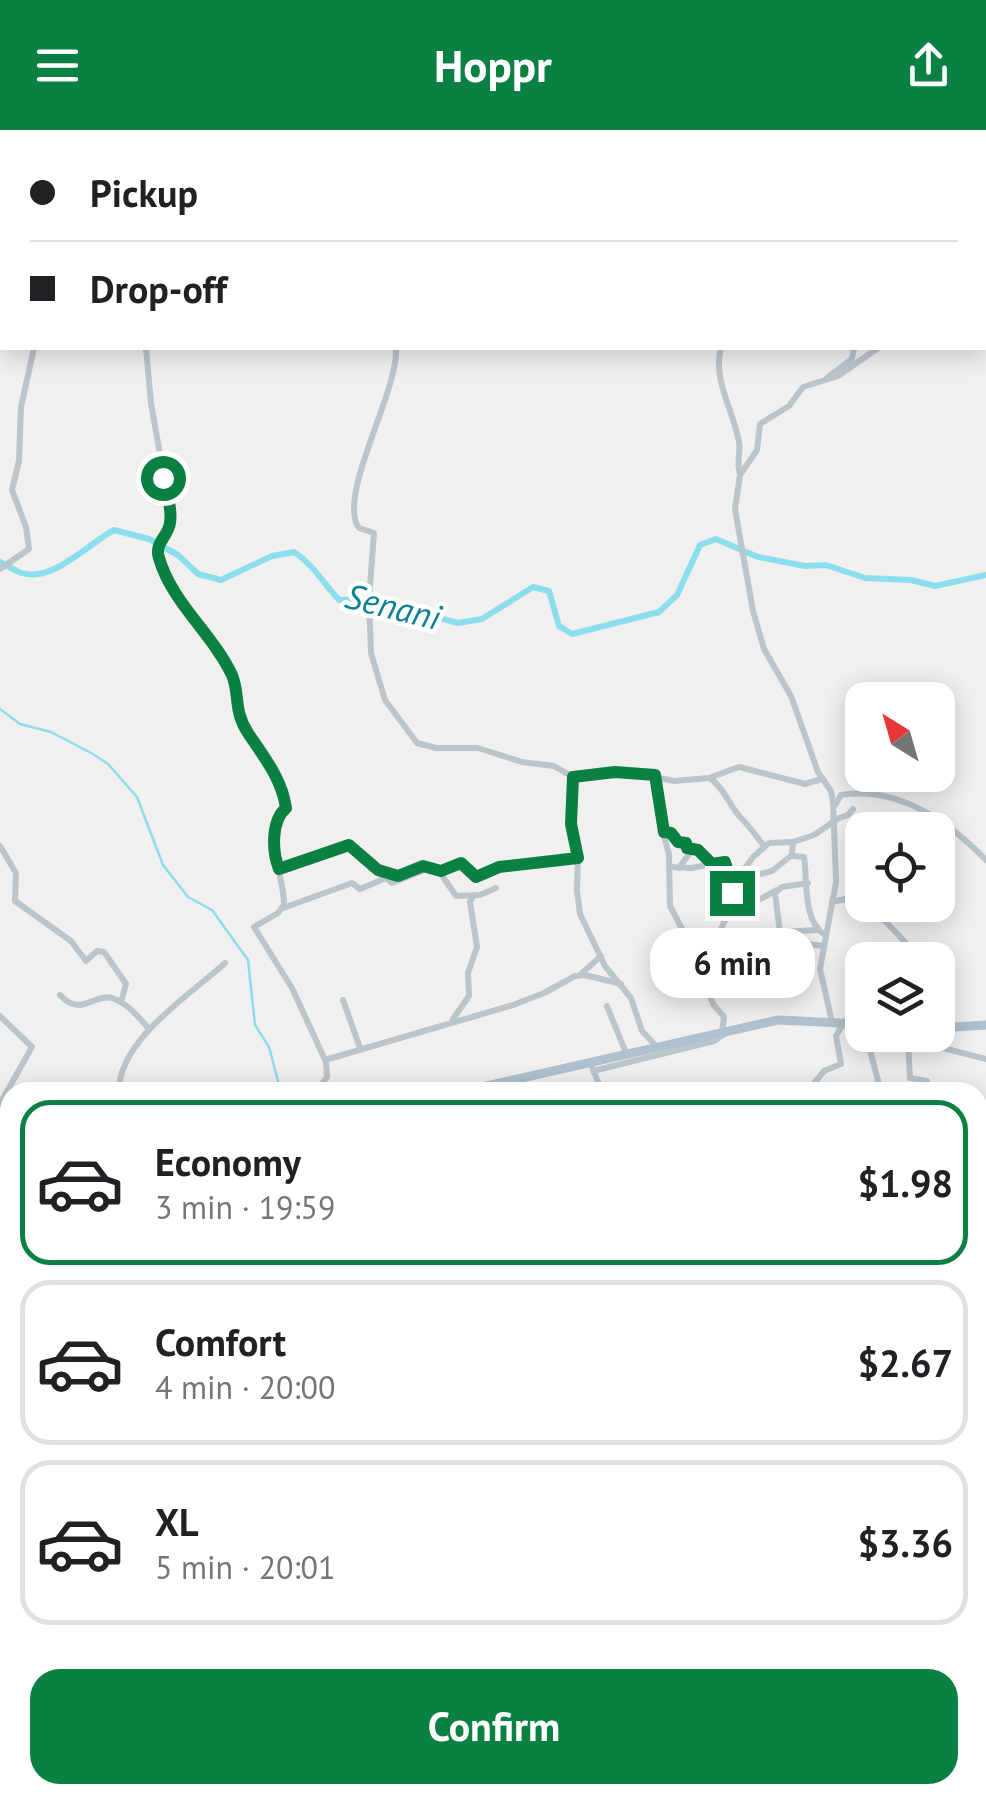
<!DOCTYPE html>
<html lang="en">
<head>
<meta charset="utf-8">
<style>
  :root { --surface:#fff; --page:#f2f2f2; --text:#202124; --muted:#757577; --line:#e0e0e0; --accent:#0b8043 }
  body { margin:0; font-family:"PT Sans",sans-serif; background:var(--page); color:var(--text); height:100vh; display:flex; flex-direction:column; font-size:38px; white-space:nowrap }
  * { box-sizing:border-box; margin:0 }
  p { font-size:32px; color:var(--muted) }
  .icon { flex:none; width:55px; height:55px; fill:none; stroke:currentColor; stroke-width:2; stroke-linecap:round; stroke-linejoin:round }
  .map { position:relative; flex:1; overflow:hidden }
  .panel { position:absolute; left:0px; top:952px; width:988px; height:722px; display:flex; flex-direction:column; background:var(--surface); border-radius:30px 30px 0 0; box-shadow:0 5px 25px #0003 }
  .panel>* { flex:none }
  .guide { position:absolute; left:0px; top:0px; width:988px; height:220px; box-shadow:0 5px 25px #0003; display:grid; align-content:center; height:220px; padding:0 30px; background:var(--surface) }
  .needle { width:65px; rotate:323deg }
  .controls { position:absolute; left:845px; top:552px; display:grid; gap:20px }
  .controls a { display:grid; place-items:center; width:110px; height:110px; border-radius:20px; background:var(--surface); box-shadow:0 5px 25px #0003; font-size:50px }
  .end { position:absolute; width:45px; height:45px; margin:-22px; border:12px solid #0b8043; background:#fff; box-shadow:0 0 0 5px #fff }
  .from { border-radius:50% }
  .bubble { position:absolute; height:70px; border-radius:30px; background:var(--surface); box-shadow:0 5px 25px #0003; font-size:32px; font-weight:700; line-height:70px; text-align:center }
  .guide b { display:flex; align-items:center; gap:35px; height:95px; font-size:38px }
  .guide b+b { border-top:2px solid var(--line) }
  .guide i { width:25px; height:25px; background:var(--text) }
  ul { padding:18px 0 0; list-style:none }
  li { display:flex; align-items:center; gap:30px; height:165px; margin:0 20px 15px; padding:0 10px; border:5px solid var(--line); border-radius:30px }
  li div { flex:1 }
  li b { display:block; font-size:38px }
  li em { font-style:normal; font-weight:700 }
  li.active { border-color:var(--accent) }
  li>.icon { width:90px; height:90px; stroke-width:1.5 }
  .cta { display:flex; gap:20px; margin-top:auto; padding:20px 30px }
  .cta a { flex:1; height:115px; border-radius:30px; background:var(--accent); color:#fff; font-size:40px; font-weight:700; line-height:115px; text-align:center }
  header { display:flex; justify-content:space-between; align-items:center; height:130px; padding:0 30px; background:var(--accent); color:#fff; font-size:45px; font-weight:700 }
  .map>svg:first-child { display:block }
</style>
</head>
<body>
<header><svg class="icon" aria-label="menu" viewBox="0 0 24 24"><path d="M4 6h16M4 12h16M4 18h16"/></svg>Hoppr<svg class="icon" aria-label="share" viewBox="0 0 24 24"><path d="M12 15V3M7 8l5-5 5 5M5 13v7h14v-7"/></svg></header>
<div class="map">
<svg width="986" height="1673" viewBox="0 0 986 1673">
  <rect width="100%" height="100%" fill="#f2efef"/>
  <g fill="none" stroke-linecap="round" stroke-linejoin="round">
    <g stroke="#8adeed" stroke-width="2.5">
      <path d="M0,579l20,15 31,8 42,22 15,10 29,33 26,68 25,32 24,13 36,50 7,65 14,22 12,45"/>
      <path d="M521,1665l2,8"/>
    </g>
    <path stroke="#8adeed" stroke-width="6" d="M0,432c7,3 15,9 22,11 30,10 66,-29 92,-43l35,9 29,16 20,19 23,6 51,-24 22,-4c20,13 29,31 45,48l30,-1 89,24 24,-4 51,-32 16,4 10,35 13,8 87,-22 18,-17 23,-50 16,-6 42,18 47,9 21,-1 39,13 46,2 24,6 51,-11"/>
    <g stroke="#bbc5cc" stroke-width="6">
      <path d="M58,0l1,2"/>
      <path d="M201,0v2"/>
      <path d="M355,0l1,2"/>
      <path d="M821,0v2"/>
      <path d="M69,2l24,-2"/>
      <path d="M790,2l2,-2"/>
      <path d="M985,123l1,-1"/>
      <path d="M985,139l1,-1"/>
      <path d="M0,141l2,-1"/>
      <path d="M985,158l1,1"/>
      <path d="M146,218l5,55 19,109 -2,19 -10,17 1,11 16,36 14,14 42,64 6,39 34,52 15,43c-27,25 -1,68 -2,98l-6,8 -24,14 38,61 34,74 1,15 -11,15"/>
      <path d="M396,218c3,43 -60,149 -37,180l15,5 -5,66 2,54 14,47 32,43 19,5h42l44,14 32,4 19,11 62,-4 39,8 35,-3 30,-11 66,17 17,-5"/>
      <path d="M721,218c-9,31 13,64 18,94 2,11 -3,20 1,32"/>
      <path d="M827,248l25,-19 2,-11"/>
      <path d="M0,439l29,-20 -3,-22 -14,-37 7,-29 2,-54 13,-59"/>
      <path d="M655,645l6,51 8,28 1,52 21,40 22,58 11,13 -2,15"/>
      <path d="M573,647l-2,47 7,32 -1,35 3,23 25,52 26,32 11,33 15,16"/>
      <path d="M710,648c16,12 19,28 32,41 9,9 14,17 22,27"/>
      <path d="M835,675l6,-10c57,-9 107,26 145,65"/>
      <path d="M836,689l12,-4 5,-6"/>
      <path d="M664,702l23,13 2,9 -10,14"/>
      <path d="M0,716l16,27 -1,28 56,40 15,20 11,-10 7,1 22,32 -5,18"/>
      <path d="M687,718l11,3 13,12"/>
      <path d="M793,726l11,1c4,25 -2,63 21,78"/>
      <path d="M670,737l22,1 32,-7 8,24"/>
      <path d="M745,738l8,8 19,-5 20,-16 1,-13 21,-7 22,-15"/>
      <path d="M279,739l70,-24 29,25 23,5"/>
      <path d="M439,741l17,25 24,-1 16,-7"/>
      <path d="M832,772l18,-4 35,23 20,21 -11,12v6"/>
      <path d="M283,778l69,-25 8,6 26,-11 6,5 40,-16 9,4 20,-8 15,14 23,-10 79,-9"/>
      <path d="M730,780l16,-3 31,-17"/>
      <path d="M780,803l-5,-40 7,-6 26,-4"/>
      <path d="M751,810l17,-7 48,-3"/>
      <path d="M694,824l16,-9 11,-16 9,-19 2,-24 21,-29 16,-14 24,-1"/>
      <path d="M581,844l20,-18"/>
      <path d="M767,848l40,-34 17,2"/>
      <path d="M60,865c21,23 34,-2 52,3 15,5 27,19 37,31"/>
      <path d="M343,870l17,48"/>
      <path d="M607,876l19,47"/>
      <path d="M0,886l32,31 -32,57"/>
      <path d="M453,889l16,-23 -1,-23 9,-26 -7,-45 3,-6"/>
      <path d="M832,892l-12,-53 16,-87 -3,-80 -2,-11 -13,-19 -27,-76 -27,-47 -11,-38 -18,-102 5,-34 17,-25 3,-26 29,-18 14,-19 35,-11 40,-28"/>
      <path d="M866,905l15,57"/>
      <path d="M893,905l93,24"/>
      <path d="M908,910l2,38 17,3 2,11"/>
      <path d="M325,930l188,-55 31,-12 31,-17 10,-1 36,9"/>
      <path d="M592,937l10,25"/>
      <path d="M593,941l121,-30 13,-9"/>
      <path d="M119,962c-1,-52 70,-96 106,-129"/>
      <path d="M807,962l17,-21 17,-7 -5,-28 7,-12"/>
      <path d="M978,1071l8,12"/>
      <path d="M0,1191l10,-4"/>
      <path d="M0,1253l10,45"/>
      <path d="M0,1349h10"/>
      <path d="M0,1358l10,-1"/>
      <path d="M0,1397l10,9"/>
      <path d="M0,1510l10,10"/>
      <path d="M0,1568l10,9"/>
      <path d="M978,1623l8,-4"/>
      <path d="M191,1665l6,8"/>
      <path d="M845,1665l9,8"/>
      <path d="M889,1665l8,8"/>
      <path d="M227,1673l38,-8"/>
      <path d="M319,1673l10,-8"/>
      <path d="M433,1673v-8"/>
      <path d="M922,1673l8,-8"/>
    </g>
    <g stroke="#afc1cf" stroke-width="9">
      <path d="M938,898l48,-3"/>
      <path d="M460,962l318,-72 84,4"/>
      <path d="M0,1037l10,-2"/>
    </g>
  </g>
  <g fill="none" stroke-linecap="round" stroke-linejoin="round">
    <path stroke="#0b8043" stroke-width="12" d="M163,348c4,14 9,31 7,45 -2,14 -16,20 -11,35 13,45 53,75 73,117 8,19 1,35 16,58 16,24 34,46 38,75 -15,13 -14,43 -7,61l70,-24 29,25 20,6 25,-10 18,5 20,-8 15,14 23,-10 79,-9 -7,-34 2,-47 42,-5 40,3 9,57 7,1 7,9 8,1 1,5 11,2 14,14 13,-2 7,23v8"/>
  </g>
  <g text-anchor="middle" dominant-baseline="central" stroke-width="9" stroke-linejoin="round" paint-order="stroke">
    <g font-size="35" font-style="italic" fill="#0b8096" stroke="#fff">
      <text transform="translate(393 476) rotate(14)">Senani</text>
    </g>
  </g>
</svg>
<div class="controls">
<a><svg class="needle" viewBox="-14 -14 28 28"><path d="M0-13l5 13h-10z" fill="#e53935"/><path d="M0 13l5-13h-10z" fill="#757577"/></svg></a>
<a><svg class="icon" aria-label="locate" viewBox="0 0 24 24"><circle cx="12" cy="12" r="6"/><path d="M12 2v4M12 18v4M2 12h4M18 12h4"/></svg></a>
<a><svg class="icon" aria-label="layers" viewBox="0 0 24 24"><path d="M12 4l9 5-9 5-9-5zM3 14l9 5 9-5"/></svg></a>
</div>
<i class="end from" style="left:163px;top:348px"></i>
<i class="end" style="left:732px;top:763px"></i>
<div class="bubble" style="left:650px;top:798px;width:165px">6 min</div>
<div class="guide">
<b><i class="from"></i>Pickup</b>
<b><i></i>Drop-off</b>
</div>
<section class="panel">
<ul>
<li class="active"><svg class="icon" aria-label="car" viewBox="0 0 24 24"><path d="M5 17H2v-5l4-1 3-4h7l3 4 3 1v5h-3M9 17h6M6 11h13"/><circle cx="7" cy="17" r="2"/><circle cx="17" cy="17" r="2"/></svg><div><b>Economy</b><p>3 min · 19:59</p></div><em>$1.98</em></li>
<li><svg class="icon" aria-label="car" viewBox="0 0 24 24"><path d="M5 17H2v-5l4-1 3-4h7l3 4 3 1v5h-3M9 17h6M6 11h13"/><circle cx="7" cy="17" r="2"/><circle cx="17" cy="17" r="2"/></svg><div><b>Comfort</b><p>4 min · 20:00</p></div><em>$2.67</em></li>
<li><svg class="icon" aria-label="car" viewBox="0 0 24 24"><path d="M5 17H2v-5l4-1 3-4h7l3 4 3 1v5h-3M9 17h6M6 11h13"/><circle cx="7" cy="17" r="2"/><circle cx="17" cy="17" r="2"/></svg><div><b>XL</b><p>5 min · 20:01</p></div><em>$3.36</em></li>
</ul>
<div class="cta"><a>Confirm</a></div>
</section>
</div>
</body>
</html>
